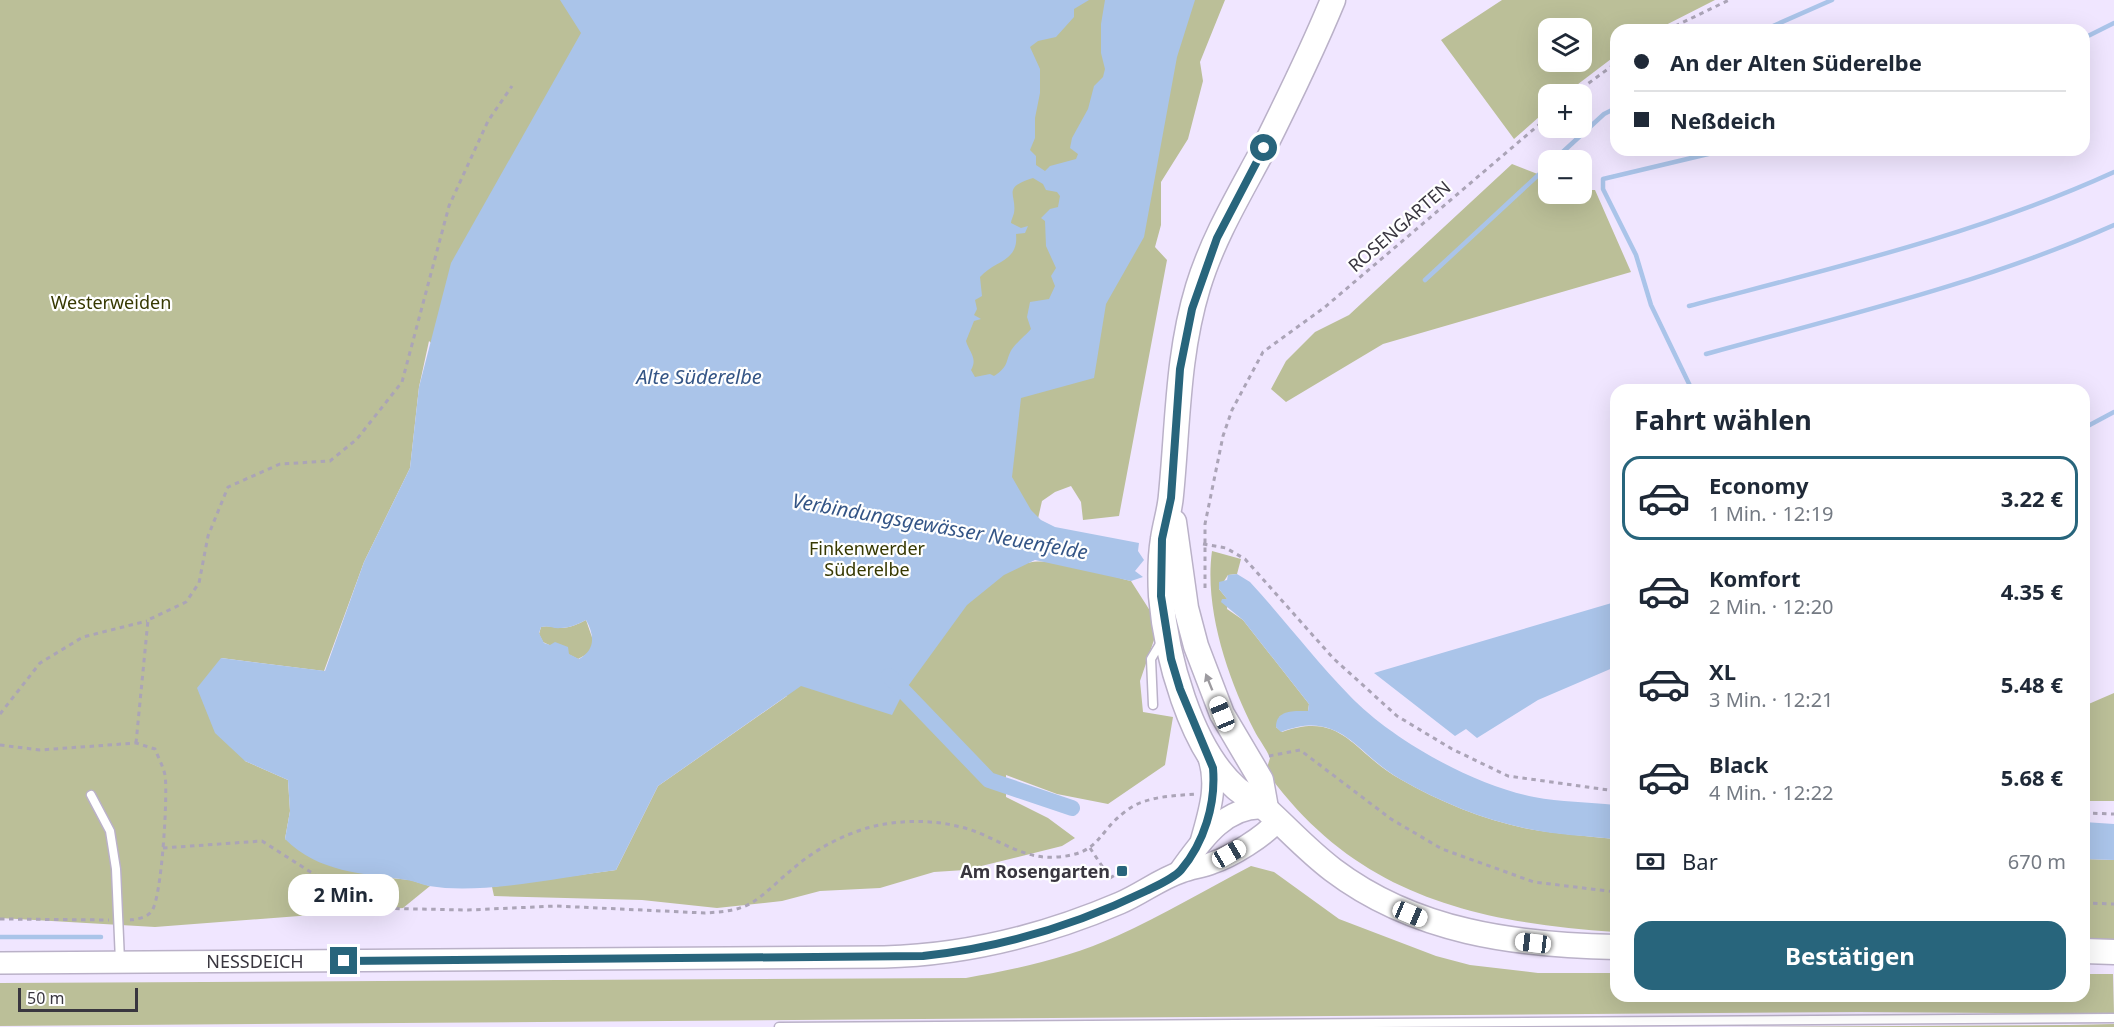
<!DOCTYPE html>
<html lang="de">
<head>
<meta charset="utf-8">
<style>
  :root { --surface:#fff; --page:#f2f2f3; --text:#1f2937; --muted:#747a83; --line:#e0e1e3; --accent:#28657c }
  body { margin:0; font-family:"Noto Sans",sans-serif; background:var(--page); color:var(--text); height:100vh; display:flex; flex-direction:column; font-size:22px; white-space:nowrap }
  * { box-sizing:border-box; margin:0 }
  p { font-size:20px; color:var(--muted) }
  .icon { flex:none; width:33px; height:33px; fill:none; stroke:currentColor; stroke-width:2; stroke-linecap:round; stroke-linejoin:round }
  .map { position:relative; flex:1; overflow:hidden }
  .details { position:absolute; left:1610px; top:384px; width:480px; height:618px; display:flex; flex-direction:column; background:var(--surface); border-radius:18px; box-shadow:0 6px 24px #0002 }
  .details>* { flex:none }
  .hud { position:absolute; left:1610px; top:24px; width:480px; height:132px; border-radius:18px; box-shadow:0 6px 24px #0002; display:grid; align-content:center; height:132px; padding:0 24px; background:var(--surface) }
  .controls { position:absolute; left:1538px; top:18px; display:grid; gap:12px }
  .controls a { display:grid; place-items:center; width:54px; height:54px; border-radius:12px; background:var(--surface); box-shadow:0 6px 24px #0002; font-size:30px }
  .scale { position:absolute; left:18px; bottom:15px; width:120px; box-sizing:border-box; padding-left:6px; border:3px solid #39363f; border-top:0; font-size:16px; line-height:21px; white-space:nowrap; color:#39363f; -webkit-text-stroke:4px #fff; paint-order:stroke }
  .end { position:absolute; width:27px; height:27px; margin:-14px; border:8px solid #28657c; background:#fff; box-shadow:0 0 0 3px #fff }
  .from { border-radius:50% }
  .bubble { position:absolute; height:42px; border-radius:18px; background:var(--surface); box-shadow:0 6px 24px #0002; font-size:20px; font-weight:700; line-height:42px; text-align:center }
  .car { position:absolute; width:18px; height:36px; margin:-18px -9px; border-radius:8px; box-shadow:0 0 4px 2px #0007; background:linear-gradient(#fff 24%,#345 0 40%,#fff 0 76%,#345 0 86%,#fff 0) }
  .hud b { display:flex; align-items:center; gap:21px; height:57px; font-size:22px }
  .hud b+b { border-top:2px solid var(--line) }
  .hud i { width:15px; height:15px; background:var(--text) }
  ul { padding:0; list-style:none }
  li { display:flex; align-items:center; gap:18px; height:84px; margin:0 12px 9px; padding:0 12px; border:3px solid transparent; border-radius:18px }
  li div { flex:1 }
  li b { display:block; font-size:22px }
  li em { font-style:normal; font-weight:700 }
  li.selected { border-color:var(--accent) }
  li>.icon { width:54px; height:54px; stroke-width:1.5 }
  h2 { padding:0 24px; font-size:27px; line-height:72px }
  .pay { display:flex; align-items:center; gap:15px; height:66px; padding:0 24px; font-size:22px }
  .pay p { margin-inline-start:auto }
  .cta { display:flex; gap:12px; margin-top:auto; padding:12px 24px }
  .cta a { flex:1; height:69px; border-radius:18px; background:var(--accent); color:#fff; font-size:24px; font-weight:700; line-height:69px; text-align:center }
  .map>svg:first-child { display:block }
</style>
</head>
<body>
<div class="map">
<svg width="2114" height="1027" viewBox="0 0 2114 1027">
  <rect width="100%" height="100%" fill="#f0e6ff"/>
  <g fill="#bbbf98" fill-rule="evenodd">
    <path d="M0,0h1225l-25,62 3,19 -15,58 -27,43v43l-6,22 12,13 -48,256 -36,4 -2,-18 -10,-16 -16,6 -13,9 -14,62c24,-7 78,12 103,18l23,36 1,20 -15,44 3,31 30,5 -8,48 -57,39 -51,-10 -51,-19v22l42,21 27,20 -13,8 -97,24 -31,2 -54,16 -60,3 -38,10 -65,7 -75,-8 -148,-4 -2,-9 124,-17 42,-84 129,-90 -358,-355 -10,46 -9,81 -46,94 -40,109 -103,-13 24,103 43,19 2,31 -5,28 87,37 38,4 20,6 -27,22 -248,19 -155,-9z"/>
    <path d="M1502,0h213l-59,30h-40l-1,26 -50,38h-17v15l-34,30 -73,-99zM1548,28h33v34h-33z"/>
    <path d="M1512,164l36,14v16h33v-4h14l36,82 -248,72 -97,58 -15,-13 15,-28 29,-29 34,-17z"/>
    <path d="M1212,551l29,8 -4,15 -9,1 -9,14 9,11 -1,9 16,11 66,84 -1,7 -28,5 -4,11 6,5c61,-22 71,21 118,47 40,23 84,41 129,50 28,5 58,7 86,10v93c-144,-10 -261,-38 -349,-161l4,-13c-4,-10 -11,-18 -16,-28 -26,-51 -50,-121 -42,-179z"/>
    <path d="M586,620l8,23 -5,10 -11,6 -35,-17 -4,-8 2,-7c8,-2 12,1 20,1 9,0 17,-4 25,-8z"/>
    <path d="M2114,693v108h-30v-95z"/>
    <path d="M2084,859l30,1v83l-30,-1z"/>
    <path d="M1251,866l23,6 65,47 97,37 34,9 68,8h77l1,23h468v-22h29l1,40 -255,-2 -1859,14v-43l966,-5c51,-9 103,-20 151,-42 46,-21 90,-47 134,-70z"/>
    <path d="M2114,1024v3h-391l346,-2z"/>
  </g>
  <g fill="#aac4e9" fill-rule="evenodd">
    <path d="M560,0h529l-15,9v8l-18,20 -18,4 -8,6 10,22v24l-5,25v20l-5,12 6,6v9l9,6 5,-5 26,-7 2,-5 -8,-6 2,-10 16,-29 6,-23 9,-9 2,-8 -4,-16v-29l4,-24h90l-18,57 -33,180 -38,67 -12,74 -73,20 -9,79 19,33 10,10 14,7 84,16 -1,8 6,9 -9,11 8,6 -12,4 -96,-21 -31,15 -37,30 -64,88 -11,22 -91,-29 -143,100 -42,84c-54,7 -134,25 -187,16 -7,-1 -14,-5 -22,-6 -45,-7 -88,-7 -122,-41l5,-28 -2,-31 -43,-19 -30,-28 -18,-45 24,-30 104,13 39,-109 46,-94 9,-81 32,-124 130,-230zM1033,178l10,6 3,6 11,2 3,4 -2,11 -8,2 -9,9 4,3 1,25 10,22 -5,8 4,10 -6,13 -19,3 -3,15 4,12c-6,7 -13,12 -19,20 -7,11 -2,17 -18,27l-4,-2 -15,3 -4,-7c7,-12 -2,-18 -5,-29l8,-20 7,-2 -7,-4 3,-6 -2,-9 7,-4 -2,-19c15,-17 39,-15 36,-43l9,-1 3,-7 -7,2 -10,-5c0,-3 2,-6 3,-10 3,-19 -13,-25 19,-35zM586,620c9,16 9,30 -7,39l-10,-5 -1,-7 -13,-5 -5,3 -6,-2 -5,-10 2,-6c8,-2 12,2 20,1 9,0 17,-4 25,-8z"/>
    <path d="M1237,574l13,8c34,37 64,77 99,113 43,45 124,90 185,102 26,5 55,5 81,8v34c-28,-3 -58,-4 -86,-10 -45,-9 -89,-27 -129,-50 -45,-26 -59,-70 -119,-47l-5,-5c0,-18 19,-16 32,-16l1,-7 -66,-84 -22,-18 1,-3h5l-8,-10v-7l8,-2 1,-5z"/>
    <path d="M1615,602v65l-77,33 -61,38 -11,-9 -11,7 -81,-63z"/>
    <path d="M2084,822l30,2v36l-30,-1z"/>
  </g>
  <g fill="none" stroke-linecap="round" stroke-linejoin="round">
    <g stroke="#aac4e9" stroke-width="4.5">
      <path d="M1764,30l68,-30"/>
      <path d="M2084,38l30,-15"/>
      <path d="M1554,160l50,-46 12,-6"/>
      <path d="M1425,280l123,-114"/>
      <path d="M1689,306c144,-38 289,-72 425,-134"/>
      <path d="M1706,354c137,-38 278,-71 408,-129"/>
      <path d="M1692,390l-41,-85 -15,-50 -33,-66v-10l122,-29"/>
      <path d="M2084,428l30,-16"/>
      <path d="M0,937h101"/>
    </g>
    <path stroke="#aac4e9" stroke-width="16" d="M889,676l100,104 83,28"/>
    <g stroke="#bab1c8" stroke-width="11">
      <g id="service">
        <path d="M1153,705l-2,-46 12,-20"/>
        <path d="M91,795l19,36 6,38 4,92"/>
        <path d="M779,1027l1335,-9"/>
      </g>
    </g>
    <g stroke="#bab1c8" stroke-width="24">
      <g id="tertiary">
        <path d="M1201,842c8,-29 18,-57 7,-87"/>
        <path d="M1179,872c21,-29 46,-68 87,-64"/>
        <path d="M0,963l884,-6c82,-2 161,-22 236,-54 21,-9 40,-24 61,-31 10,-4 21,-5 31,-9 19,-6 53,-27 65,-42"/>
      </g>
    </g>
    <g stroke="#bab1c8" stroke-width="27">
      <g id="secondary">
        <path d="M1333,0c-21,51 -45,100 -70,150 -24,45 -50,88 -65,137 -21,69 -20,138 -27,208 -1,15 -6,29 -8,44 -3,18 -3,38 -2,57 5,59 29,151 75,192 9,8 22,13 31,22 22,20 41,41 66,60 82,62 182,75 283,77"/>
        <path d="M1174,522l12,86 10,38 26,68 39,66 5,28"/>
        <path d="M2084,951l30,1"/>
      </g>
    </g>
    <g stroke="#aba4b7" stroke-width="3" stroke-dasharray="4.5 4.5" stroke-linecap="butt">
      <path d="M1667,30l62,-30"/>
      <path d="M1574,94l42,-31"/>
      <path d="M1203,544l23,4 19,11 88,99 64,58 55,33 56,27 108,15"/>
      <path d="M1205,588v-64l18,-88 9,-26 31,-58 62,-45 223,-190"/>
      <path d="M0,714l40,-51 43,-26 64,-16"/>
      <path d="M136,743l12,-123 38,-18 13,-19 9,-47 20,-49 52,-23 50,-3 27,-22 45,-57 47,-176 39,-85 24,-35"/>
      <path d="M0,745l40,5 96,-7 19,6c3,8 8,17 10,26 3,17 -3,126 -14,137 -5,6 -14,7 -21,8"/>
      <path d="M1269,756l31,-6 91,69 51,30 92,33 82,10"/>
      <path d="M2084,813l30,1"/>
      <path d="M163,848l99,-7 105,67 101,2 88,-4 149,7c16,-1 34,-2 48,-11 15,-10 28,-24 42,-35 21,-18 46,-31 72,-39 33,-9 71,-9 104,2 29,10 54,30 86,27 44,-3 40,-25 69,-46 19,-15 47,-15 70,-17"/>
      <path d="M1090,848l20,30 12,-7"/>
      <path d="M2084,903l30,1"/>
      <path d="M0,919l109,1"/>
    </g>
    <use href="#service" stroke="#fff" stroke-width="8"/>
    <use href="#tertiary" stroke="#fff" stroke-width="21"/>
    <use href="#secondary" stroke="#fff" stroke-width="24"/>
  </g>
  <defs><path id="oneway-solid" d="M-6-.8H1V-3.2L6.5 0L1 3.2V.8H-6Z" transform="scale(1.5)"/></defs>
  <use fill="#9c9a9f" href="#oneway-solid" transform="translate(1209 682) rotate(-112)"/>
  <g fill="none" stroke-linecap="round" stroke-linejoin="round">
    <path stroke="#28657c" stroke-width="8" d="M344,961l579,-5c76,-8 153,-31 223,-65 10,-5 27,-12 35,-21 23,-27 35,-66 32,-102l-33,-79 -9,-30 -10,-63 1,-57 9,-41 9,-129 12,-60 25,-71 47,-90"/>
  </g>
  <rect fill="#28657c" stroke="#fff" stroke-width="2" x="1116" y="865" width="12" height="12" rx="3"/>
  <g text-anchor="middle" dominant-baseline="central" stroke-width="4.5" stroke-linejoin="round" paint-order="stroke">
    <g font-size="18" fill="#39363f" stroke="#fff">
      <text transform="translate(1399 226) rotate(-41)">ROSENGARTEN</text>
      <text x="255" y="961">NESSDEICH</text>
    </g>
    <g font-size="18" fill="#373902" stroke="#fff">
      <text x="111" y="302">Westerweiden</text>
      <text x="867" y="548">Finkenwerder<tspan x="867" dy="21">Süderelbe</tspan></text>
    </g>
    <g font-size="18" font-weight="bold" fill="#39363f" stroke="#fff" text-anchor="end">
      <text x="1110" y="871">Am Rosengarten</text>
    </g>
    <g font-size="20" font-style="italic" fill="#345586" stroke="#fff">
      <text x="699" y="376">Alte Süderelbe</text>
      <text transform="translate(940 526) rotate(10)">Verbindungsgewässer Neuenfelde</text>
    </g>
  </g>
</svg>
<div class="controls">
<a><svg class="icon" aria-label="layers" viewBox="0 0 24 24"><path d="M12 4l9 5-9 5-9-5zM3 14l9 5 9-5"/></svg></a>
<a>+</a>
<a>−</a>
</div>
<div class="scale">50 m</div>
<i class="end from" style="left:1264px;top:148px"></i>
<i class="end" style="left:344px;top:961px"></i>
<div class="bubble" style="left:288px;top:874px;width:111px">2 Min.</div>
<i class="car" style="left:1222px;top:714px;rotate:338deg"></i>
<i class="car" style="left:1229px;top:854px;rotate:60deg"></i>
<i class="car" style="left:1410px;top:914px;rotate:113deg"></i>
<i class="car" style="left:1533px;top:943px;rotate:277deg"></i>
<div class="hud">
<b><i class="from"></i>An der Alten Süderelbe</b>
<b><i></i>Neßdeich</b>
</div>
<section class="details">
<h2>Fahrt wählen</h2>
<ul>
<li class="selected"><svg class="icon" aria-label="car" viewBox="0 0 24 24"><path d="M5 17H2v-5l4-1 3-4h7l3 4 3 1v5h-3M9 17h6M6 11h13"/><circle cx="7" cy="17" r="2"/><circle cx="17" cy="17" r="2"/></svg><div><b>Economy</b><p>1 Min. · 12:19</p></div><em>3.22 €</em></li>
<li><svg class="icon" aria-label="car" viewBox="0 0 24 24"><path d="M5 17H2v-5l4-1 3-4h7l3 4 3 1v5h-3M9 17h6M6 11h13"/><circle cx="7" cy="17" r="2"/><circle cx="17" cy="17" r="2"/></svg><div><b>Komfort</b><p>2 Min. · 12:20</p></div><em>4.35 €</em></li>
<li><svg class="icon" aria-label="car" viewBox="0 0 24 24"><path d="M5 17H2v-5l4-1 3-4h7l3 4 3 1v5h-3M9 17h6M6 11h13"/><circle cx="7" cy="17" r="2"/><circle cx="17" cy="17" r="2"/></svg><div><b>XL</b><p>3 Min. · 12:21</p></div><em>5.48 €</em></li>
<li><svg class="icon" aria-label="car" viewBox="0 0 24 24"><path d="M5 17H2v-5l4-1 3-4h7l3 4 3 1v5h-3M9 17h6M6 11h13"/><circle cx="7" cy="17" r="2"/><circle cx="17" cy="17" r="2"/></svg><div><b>Black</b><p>4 Min. · 12:22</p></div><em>5.68 €</em></li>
</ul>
<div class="pay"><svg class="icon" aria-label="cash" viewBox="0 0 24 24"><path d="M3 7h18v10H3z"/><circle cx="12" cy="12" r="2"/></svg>Bar<p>670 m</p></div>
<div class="cta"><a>Bestätigen</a></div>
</section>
</div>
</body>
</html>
